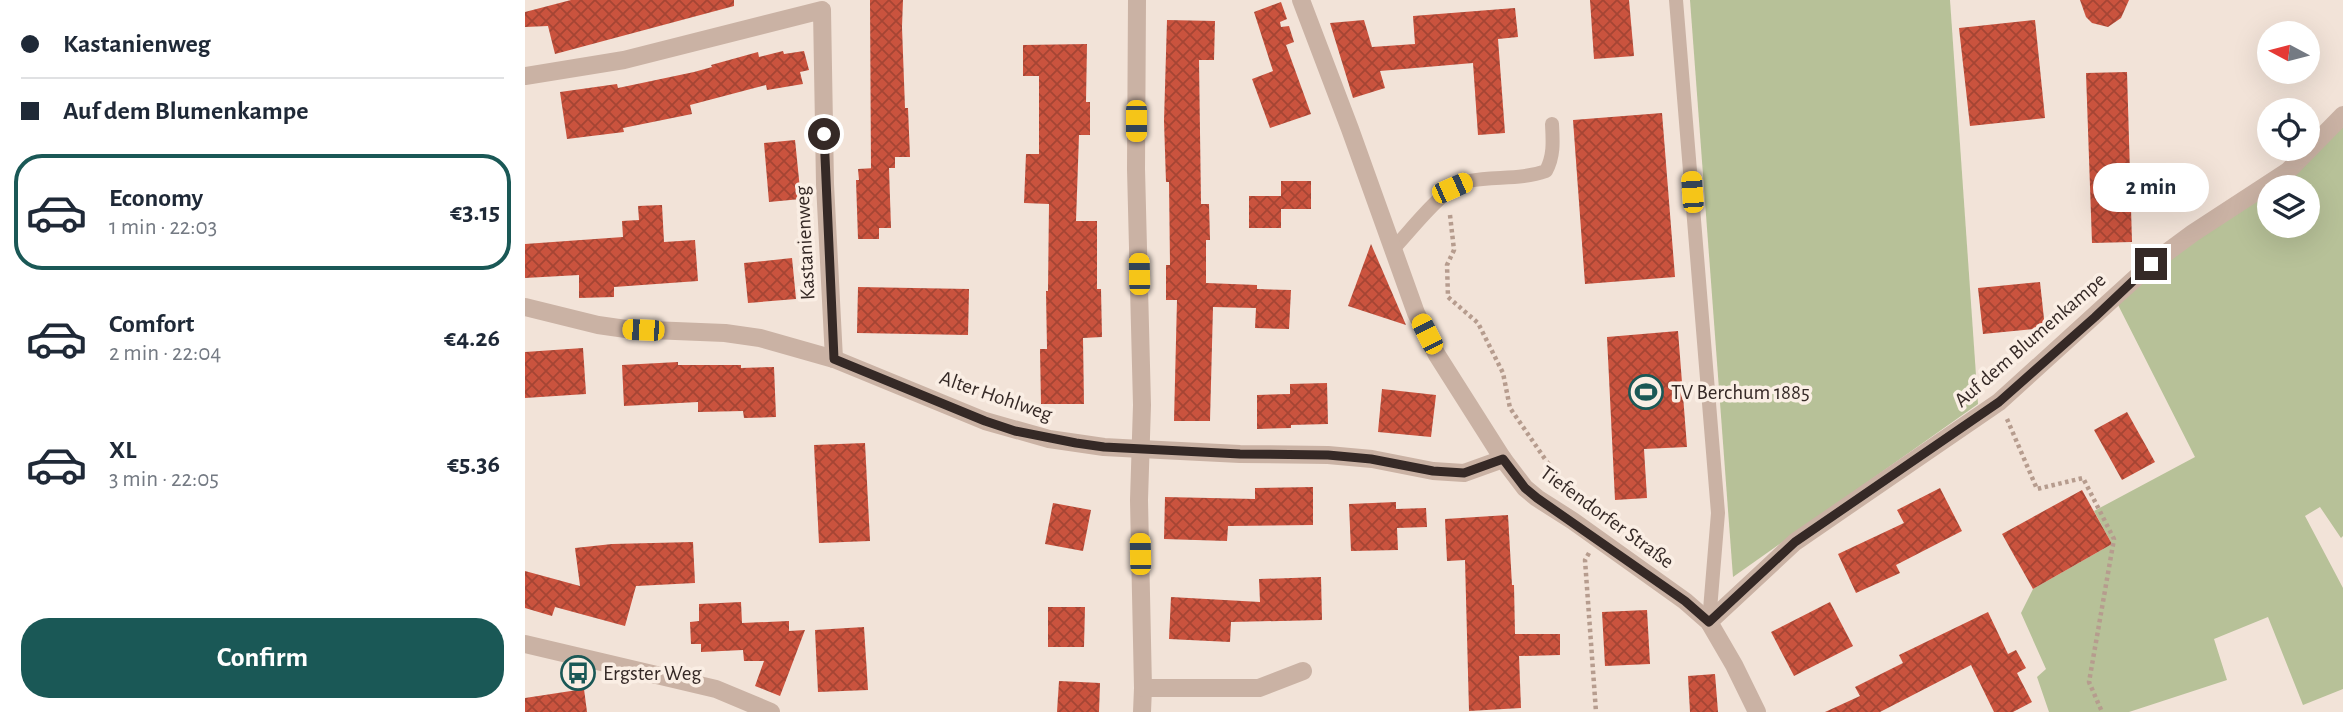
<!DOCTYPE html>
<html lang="en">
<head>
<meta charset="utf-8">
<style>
  :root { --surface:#fff; --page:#f2f2f3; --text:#1f2937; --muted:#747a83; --line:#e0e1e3; --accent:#1a5856 }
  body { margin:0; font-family:"Alegreya Sans",sans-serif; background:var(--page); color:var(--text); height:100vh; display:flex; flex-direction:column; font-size:26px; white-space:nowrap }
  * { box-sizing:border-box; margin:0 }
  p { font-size:23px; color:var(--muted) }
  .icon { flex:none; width:38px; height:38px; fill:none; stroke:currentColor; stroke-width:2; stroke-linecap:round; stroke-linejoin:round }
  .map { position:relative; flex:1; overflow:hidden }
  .side { display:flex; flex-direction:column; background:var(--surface); width:525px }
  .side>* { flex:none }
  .guide { display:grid; align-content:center; height:154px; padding:0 21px; background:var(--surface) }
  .needle { width:46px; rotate:277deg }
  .fabs { position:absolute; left:1732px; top:21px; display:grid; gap:14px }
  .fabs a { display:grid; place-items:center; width:63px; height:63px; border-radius:50%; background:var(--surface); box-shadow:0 7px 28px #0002; font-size:35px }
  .end { position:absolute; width:32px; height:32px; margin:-16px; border:9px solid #352926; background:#fff; box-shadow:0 0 0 4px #fff }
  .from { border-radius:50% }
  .bubble { position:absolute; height:49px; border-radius:24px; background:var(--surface); box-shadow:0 7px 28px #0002; font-size:23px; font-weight:700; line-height:49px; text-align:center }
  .car { position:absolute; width:21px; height:42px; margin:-21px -10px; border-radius:9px; box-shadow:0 0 5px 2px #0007; background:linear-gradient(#f5c518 24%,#345 0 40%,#f5c518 0 76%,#345 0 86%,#f5c518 0) }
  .guide b { display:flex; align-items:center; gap:24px; height:66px; font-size:26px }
  .guide b+b { border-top:2px solid var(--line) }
  .guide i { width:18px; height:18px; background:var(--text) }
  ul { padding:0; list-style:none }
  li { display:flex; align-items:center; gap:21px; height:116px; margin:0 14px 10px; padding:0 7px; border:4px solid transparent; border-radius:28px }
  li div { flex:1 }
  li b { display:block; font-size:26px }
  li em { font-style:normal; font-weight:700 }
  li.active { border-color:var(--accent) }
  li>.icon { width:63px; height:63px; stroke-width:1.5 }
  .primary-button { display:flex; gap:14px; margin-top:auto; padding:14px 21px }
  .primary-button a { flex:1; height:80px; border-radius:28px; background:var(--accent); color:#fff; font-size:28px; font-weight:700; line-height:80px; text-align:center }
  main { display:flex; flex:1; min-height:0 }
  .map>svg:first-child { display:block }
</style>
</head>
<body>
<main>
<section class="side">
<div class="guide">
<b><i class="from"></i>Kastanienweg</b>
<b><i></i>Auf dem Blumenkampe</b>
</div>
<ul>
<li class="active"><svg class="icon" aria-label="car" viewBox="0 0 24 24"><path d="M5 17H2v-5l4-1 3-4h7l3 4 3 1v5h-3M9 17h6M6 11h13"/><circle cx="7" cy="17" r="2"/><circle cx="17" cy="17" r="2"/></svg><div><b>Economy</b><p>1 min · 22:03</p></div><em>€3.15</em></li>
<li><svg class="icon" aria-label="car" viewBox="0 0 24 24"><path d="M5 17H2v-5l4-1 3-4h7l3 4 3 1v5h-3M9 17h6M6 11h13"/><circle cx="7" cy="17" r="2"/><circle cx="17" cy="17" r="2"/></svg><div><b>Comfort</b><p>2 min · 22:04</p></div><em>€4.26</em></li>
<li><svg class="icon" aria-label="car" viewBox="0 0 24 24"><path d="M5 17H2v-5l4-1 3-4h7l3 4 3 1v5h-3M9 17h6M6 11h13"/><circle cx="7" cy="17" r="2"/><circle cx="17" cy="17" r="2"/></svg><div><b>XL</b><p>3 min · 22:05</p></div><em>€5.36</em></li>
</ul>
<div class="primary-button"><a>Confirm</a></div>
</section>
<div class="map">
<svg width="1818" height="712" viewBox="0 0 1818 712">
  <defs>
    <pattern id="building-cross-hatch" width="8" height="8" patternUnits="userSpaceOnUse" patternTransform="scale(1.75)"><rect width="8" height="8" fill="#ca533e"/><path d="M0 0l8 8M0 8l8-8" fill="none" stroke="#a54534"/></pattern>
  </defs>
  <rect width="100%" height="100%" fill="#f2e3d8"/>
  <g fill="#b7c198" fill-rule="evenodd">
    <path d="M1165,0h260l28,404 -245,173z"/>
    <path d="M1818,115v421l-2,2 -21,-31 -15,9 38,72v101l-40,16 -35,-88 -54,22 13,41 -98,32h-80l-12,-35 9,-8 -25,-56 12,-24 79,-45 -18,-33 101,-54 -82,-162 175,-124zM1745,187h38v39h-38z"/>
  </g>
  <g fill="url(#building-cross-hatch)">
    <path d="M46,0h163v6l-179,48 -7,-28 -23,1v-15z"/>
    <path d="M345,0h33l-1,27 3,81h3l2,49h-15v11h-6l2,60h-12v11h-21l-2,-59h3l-1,-11 17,-1 -4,1z"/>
    <path d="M1065,0h39l5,56 -40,3z"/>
    <path d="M1555,0h49l-8,18 -13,9 -16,-4 -6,-6z"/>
    <path d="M756,2l6,17 -7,3 1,5 8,-1 5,16 -8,3 25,69 -41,14 -18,-49 21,-8 -19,-59z"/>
    <path d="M990,8l3,29 -20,2 7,94 -27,2 -5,-72 -93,8 5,17 -32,10 -23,-75 34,-3 8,27 43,-3 -2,-28z"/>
    <path d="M642,20l48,1 -1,39h-15l2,144h8l1,36h-4v43l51,2v4l34,1 -2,39 -34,-1 1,-20 -43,-1 -3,114h-36l3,-121h-11v-35h4l-1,-83h-3l-2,-61z"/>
    <path d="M1510,20l10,98 -75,8 -11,-98z"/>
    <path d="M562,44l-1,58h4v33h-11l-3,86h21v68h4l1,48 -19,1 1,66h-43l-1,-55h7l-1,-58h2l1,-87 -25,-1 2,-49h13v-78h-16v-31z"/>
    <path d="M258,51l1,3 20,-3 5,19 -9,2 3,12 -36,6 -1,-5 -76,20 2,9 -69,14 1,4 -57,7 -7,-47 57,-8 1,4 76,-16 18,-5 -1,-2 47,-13 1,5z"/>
    <path d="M1602,72l5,170 -40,1 -6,-170z"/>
    <path d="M1137,113l13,164 -90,7 -12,-164z"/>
    <path d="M270,140l6,59 -32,3 -5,-59z"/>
    <path d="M756,181h30v28h-30v19h-32v-32h32z"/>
    <path d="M137,205l2,37 31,-2 3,41 -84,6v10l-35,1v-23l-54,3v-34l98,-7 -1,-16 17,-1 -1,-14z"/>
    <path d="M846,244l35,81 -58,-19z"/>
    <path d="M267,258l4,41 -48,4 -4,-40z"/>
    <path d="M1515,282l5,46 -62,6 -5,-46z"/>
    <path d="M333,287l111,2 -1,46 -111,-2z"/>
    <path d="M1153,331l9,116 -43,2 3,49 -32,2 -8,-163z"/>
    <path d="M58,348l3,46 -61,4v-46z"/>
    <path d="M153,362v3h63v3l33,-1 2,50 -32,1 -1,-7 -45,1v-10l-74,4 -2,-41z"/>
    <path d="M802,383l1,41 -37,1v3l-34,1v-34l33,-1v-10z"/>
    <path d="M857,389l54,6 -5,42 -53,-5z"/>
    <path d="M1602,412l28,50 -33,18 -28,-50z"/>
    <path d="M340,443l5,98 -51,2 -5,-98z"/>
    <path d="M788,487v38l-85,1 -1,15 -63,-2 1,-42 90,2v-11z"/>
    <path d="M1415,488l22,43 -66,34 4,8 -44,20 -18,-39 66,-31 -7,-13z"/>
    <path d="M1557,490l30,54 -79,45 -31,-55z"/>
    <path d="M871,502v7l30,-1 1,19 -30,1 1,22 -47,1 -2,-47z"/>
    <path d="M528,503l38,7 -8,41 -38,-7z"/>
    <path d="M983,515l4,70h2l1,49h45v21l-41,1 2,52 -52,3 -4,-151 -18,1 -2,-42z"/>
    <path d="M168,542l2,41 -59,3 -11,40 -70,-19 -3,9 -27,-8v-37l55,15 -5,-38 37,-4z"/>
    <path d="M796,577l1,43 -91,2 -1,20 -61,-3 2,-42 89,5 -1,-23z"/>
    <path d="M216,602l1,21 47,-2v10l16,-1 -25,66 -25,-10 9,-25h-20l-1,-11 -42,2v-8h-10l-1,-22 9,-1v-17z"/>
    <path d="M1305,602l23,44 -59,30 -23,-44z"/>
    <path d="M523,607h37l-1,40h-36z"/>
    <path d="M1122,610l3,54 -45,2 -3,-54z"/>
    <path d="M1463,612l20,42 8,-4 10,18 -9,5 15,29 -19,10h-19l-23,-47 -91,47h-55l35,-16 -5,-9 48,-24 -4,-8z"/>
    <path d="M339,627l4,63 -50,2 -3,-62z"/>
    <path d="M1190,674l3,38h-28l-2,-36z"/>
    <path d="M534,681l41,2 -1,29h-42z"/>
    <path d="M59,689l3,23h-62v-14z"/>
  </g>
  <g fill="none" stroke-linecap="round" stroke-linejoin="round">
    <g stroke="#b69c8e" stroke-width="4.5" stroke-dasharray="3.5 3.5" stroke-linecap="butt">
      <path d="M925,215l4,35 -7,15 1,32 30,26 25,50 7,35 57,83"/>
      <path d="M1482,419l30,70 46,-11 31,61 -25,143 13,30"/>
      <path d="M1064,553l-4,7 11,152"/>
    </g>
    <g stroke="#cab2a4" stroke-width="14">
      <path d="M1151,0l42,513 -9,109"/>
      <path d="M867,250c19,-19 51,-64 77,-69 26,-5 52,-1 77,-10 8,-15 7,-29 6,-47"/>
    </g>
    <g stroke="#cab2a4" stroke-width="18">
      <path d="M612,0l-1,169 6,236 -3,95 4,188 -1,24"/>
      <path d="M776,0l49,129 66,184 21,42 66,104 22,29 12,10 36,23 112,80 24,21 25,43 23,47"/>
      <path d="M0,76l99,-16 198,-50 3,174 9,175"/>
      <path d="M0,307l73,18 28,4 99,4 35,5 74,21 151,62 64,18 55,8 37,2 99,5 88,1 44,4 61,12 31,2 39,-14"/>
      <path d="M1184,622l86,-80 204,-140 152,-138 42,-31 95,-62 55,-56"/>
      <path d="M0,644l191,45 55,23"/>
      <path d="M618,688h116l44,-17"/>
    </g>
  </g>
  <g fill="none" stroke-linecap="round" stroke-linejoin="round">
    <path stroke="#352926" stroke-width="9" d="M299,134l10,225 151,62 30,10 61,12 28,4 136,7 88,1 43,4 62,12 31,2 39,-14 22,29 12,10 148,103 24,21 86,-80 204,-140 96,-85 56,-53"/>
  </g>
  <defs>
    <g id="stadium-ring" transform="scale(1.75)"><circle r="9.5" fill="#faeee4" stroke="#1a5856" stroke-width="1.5"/><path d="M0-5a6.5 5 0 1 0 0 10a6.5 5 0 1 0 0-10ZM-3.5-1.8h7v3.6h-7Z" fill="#1a5856"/></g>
    <g id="bus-ring" transform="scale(1.75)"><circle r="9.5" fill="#faeee4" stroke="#1a5856" stroke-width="1.5"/><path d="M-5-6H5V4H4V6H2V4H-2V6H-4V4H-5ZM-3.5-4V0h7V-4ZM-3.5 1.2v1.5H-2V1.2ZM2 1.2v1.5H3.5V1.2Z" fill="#1a5856"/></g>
  </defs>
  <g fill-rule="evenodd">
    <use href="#stadium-ring" x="1121" y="392"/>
    <use href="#bus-ring" x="53" y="673"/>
  </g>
  <g text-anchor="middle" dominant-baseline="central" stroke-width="7" stroke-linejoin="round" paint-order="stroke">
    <g font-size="21" fill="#352926" stroke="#faeee4">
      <text transform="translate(280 243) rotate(-93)">Kastanienweg</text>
      <text transform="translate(1505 340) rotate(-41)">Auf dem Blumenkampe</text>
      <text transform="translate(471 396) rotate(19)">Alter Hohlweg</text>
      <text transform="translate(1082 517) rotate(36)">Tiefendorfer Straße</text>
    </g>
    <g font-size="21" fill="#352926" stroke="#faeee4" text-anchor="start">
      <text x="1146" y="392">TV Berchum 1885</text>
      <text x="78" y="673">Ergster Weg</text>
    </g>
  </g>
</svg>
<div class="fabs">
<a><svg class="needle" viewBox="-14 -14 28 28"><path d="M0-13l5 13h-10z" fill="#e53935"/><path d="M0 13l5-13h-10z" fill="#747a83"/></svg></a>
<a><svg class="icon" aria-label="locate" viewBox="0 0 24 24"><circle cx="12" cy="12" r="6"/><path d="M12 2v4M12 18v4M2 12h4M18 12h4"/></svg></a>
<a><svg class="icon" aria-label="layers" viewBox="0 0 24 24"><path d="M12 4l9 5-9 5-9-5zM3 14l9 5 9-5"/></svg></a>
</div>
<i class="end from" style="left:299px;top:134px"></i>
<i class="end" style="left:1626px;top:264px"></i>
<div class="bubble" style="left:1568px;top:163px;width:116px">2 min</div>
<i class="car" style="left:611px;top:121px;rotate:180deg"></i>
<i class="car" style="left:927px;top:188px;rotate:66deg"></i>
<i class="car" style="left:1167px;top:192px;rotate:356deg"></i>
<i class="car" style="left:614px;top:274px;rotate:359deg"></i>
<i class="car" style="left:118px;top:330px;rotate:272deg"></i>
<i class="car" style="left:902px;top:334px;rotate:333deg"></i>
<i class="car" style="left:615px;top:554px;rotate:359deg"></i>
</div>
</main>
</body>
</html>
